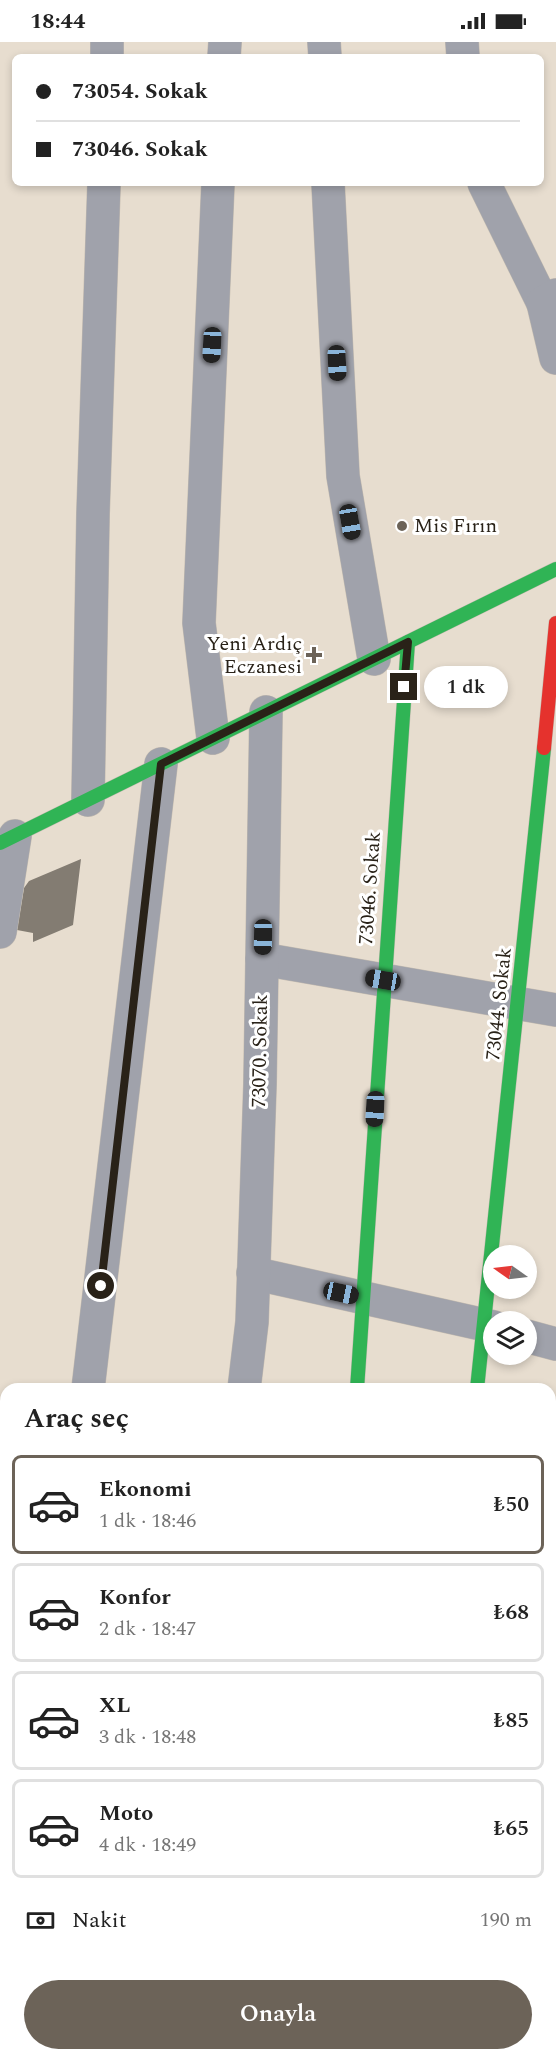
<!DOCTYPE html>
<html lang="tr">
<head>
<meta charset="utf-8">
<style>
  :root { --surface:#fff; --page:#f6f6f6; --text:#222; --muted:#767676; --line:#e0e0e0; --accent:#6c6358 }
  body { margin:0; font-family:Spectral,serif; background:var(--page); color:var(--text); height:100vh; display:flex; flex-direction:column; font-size:22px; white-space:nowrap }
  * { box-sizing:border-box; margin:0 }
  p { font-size:20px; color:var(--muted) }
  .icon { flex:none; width:33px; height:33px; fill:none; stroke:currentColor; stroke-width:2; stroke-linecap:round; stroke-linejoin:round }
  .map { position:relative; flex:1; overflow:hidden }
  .side { position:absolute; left:0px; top:1341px; width:556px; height:678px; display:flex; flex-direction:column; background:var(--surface); border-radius:18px 18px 0 0; box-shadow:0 3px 9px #0003 }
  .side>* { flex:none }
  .guide { position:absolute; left:12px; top:12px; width:532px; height:132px; border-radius:9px; box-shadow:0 3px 9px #0003; display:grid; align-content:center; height:132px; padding:0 24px; background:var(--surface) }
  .needle { width:39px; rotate:284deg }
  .fabs { position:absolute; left:483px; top:1203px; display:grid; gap:12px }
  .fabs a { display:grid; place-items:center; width:54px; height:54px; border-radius:50%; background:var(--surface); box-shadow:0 3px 9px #0003; font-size:30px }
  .end { position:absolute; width:27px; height:27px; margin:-14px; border:8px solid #292218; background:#fff; box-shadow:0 0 0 3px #fff }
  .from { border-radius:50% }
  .bubble { position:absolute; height:42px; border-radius:21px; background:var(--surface); box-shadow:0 3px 9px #0003; font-size:20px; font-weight:600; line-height:42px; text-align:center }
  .car { position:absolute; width:18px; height:36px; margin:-18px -9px; border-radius:8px; box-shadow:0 0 4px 2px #0007; background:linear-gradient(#222 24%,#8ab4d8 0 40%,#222 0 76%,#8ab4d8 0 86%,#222 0) }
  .guide b { display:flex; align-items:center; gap:21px; height:57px; font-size:22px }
  .guide b+b { border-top:2px solid var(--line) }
  .guide i { width:15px; height:15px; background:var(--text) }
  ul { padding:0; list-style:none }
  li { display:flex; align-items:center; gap:18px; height:99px; margin:0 12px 9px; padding:0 12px; border:3px solid var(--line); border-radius:9px }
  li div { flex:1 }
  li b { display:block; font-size:22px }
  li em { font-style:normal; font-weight:600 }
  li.active { border-color:var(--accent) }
  li>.icon { width:54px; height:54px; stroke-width:1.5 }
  h2 { padding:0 24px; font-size:27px; line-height:72px }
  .pay { display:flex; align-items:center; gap:15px; height:66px; padding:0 24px; font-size:22px }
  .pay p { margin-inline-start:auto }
  .cta { display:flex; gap:12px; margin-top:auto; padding:12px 24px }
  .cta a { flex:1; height:69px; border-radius:36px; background:var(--accent); color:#fff; font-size:24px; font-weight:600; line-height:69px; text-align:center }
  .status { display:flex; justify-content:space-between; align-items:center; height:42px; padding:0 30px; background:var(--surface); direction:ltr }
  .status svg { height:16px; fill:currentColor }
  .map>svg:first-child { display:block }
</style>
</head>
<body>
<div class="status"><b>18:44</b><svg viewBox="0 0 49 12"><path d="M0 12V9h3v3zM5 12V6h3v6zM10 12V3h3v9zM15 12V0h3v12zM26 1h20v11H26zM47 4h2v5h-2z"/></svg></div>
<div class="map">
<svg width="556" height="2019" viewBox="0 0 556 2019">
  <rect width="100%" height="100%" fill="#e7ddcf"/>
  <g fill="#837c72">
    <path d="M81,817l-8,66 -40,17v-9l-16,-3 7,-42 5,-7z"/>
    <path d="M438,2013h52l-1,6h-52z"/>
  </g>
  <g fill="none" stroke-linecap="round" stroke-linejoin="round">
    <g stroke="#c3bbb0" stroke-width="34">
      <g id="street">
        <path d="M324,0l1,15"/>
        <path d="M462,0l1,15"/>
        <path d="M107,15v-15"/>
        <path d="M224,15l1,-15"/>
        <path d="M328,141l15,293 31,183"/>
        <path d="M484,141l59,120"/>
        <path d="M556,253l-13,8 13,55"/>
        <path d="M213,696l-14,-115 19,-440"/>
        <path d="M88,758l5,-286 11,-331"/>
        <path d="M0,890l15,-96"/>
        <path d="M262,917l294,51"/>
        <path d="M253,1231l241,54"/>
        <path d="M526,1294l30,8"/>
        <path d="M88,1347l73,-625"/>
        <path d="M244,1347l8,-67 8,-238 6,-372"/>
        <path d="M0,1442l6,-14"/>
        <path d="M550,1569l6,1"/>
        <path d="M550,1827l6,-25"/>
        <path d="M0,1843l6,-14"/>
        <path d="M550,1962l5,57"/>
        <path d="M103,2019l2,-6"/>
      </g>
    </g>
    <g stroke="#c3bbb0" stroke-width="15">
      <g id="fast">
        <path d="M0,801l556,-274"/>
        <path d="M357,1347l51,-747"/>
        <path d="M477,1347l67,-641"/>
      </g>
    </g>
    <g stroke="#c3bbb0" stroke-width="15">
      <path id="jam" d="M544,706l12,-125"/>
    </g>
    <use href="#street" stroke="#a0a2ab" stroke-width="33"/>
    <use href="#fast" stroke="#30b455" stroke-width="14"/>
    <use href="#jam" stroke="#e5322d" stroke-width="14"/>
  </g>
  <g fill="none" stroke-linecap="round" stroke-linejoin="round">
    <path stroke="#292218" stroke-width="8" d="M101,1244l60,-522 247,-122 -4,45"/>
  </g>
  <g fill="#6c6358" stroke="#fff" stroke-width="2">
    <circle cx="402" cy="484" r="6"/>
    <path d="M311 604h6v6h6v6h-6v6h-6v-6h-6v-6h6z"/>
  </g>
  <g text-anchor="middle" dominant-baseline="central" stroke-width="6" stroke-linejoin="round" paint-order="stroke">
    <g font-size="20" fill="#292218" stroke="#fff" text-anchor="start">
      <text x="414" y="484">Mis Fırın</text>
      <text x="302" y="602" text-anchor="end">Yeni Ardıç<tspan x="302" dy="23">Eczanesi</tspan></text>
    </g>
    <g font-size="20" fill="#292218" stroke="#fff">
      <text transform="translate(370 846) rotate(-86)">73046. Sokak</text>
      <text transform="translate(499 962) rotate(-84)">73044. Sokak</text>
      <text transform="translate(260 1009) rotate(-89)">73070. Sokak</text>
    </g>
  </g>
</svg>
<div class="fabs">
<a><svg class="needle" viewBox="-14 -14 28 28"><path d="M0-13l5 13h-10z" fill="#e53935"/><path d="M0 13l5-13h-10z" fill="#767676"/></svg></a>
<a><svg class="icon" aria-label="layers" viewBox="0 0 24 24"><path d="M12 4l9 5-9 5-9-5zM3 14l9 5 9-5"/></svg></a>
</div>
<i class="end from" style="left:101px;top:1244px"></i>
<i class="end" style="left:404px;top:645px"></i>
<div class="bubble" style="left:424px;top:624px;width:84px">1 dk</div>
<i class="car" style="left:212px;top:303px;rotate:183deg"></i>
<i class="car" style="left:337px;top:321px;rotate:177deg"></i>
<i class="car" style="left:350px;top:480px;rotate:170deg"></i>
<i class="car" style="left:263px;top:895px;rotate:181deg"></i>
<i class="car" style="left:383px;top:938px;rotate:280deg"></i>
<i class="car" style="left:375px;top:1067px;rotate:183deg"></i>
<i class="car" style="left:341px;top:1251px;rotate:102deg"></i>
<div class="guide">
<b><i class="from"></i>73054. Sokak</b>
<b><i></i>73046. Sokak</b>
</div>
<section class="side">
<h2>Araç seç</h2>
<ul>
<li class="active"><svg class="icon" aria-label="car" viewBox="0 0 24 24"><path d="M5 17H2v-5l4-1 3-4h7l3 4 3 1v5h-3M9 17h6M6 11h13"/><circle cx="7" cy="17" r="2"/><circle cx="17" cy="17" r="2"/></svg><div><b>Ekonomi</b><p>1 dk · 18:46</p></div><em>₺50</em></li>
<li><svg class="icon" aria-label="car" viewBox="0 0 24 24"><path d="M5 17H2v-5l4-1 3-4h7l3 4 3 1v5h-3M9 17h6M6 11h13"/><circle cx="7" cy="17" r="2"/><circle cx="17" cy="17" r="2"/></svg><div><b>Konfor</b><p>2 dk · 18:47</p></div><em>₺68</em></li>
<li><svg class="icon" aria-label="car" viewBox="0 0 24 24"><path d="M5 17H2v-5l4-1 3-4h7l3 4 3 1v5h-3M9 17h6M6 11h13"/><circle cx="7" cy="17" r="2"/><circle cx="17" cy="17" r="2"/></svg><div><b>XL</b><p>3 dk · 18:48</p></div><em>₺85</em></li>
<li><svg class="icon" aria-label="car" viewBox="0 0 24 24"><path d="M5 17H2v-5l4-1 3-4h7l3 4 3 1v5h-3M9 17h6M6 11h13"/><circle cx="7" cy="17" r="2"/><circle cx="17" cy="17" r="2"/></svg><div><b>Moto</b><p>4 dk · 18:49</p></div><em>₺65</em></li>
</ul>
<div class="pay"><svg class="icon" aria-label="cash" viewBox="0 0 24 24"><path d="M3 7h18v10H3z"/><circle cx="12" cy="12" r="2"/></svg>Nakit<p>190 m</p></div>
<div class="cta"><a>Onayla</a></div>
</section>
</div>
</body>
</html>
